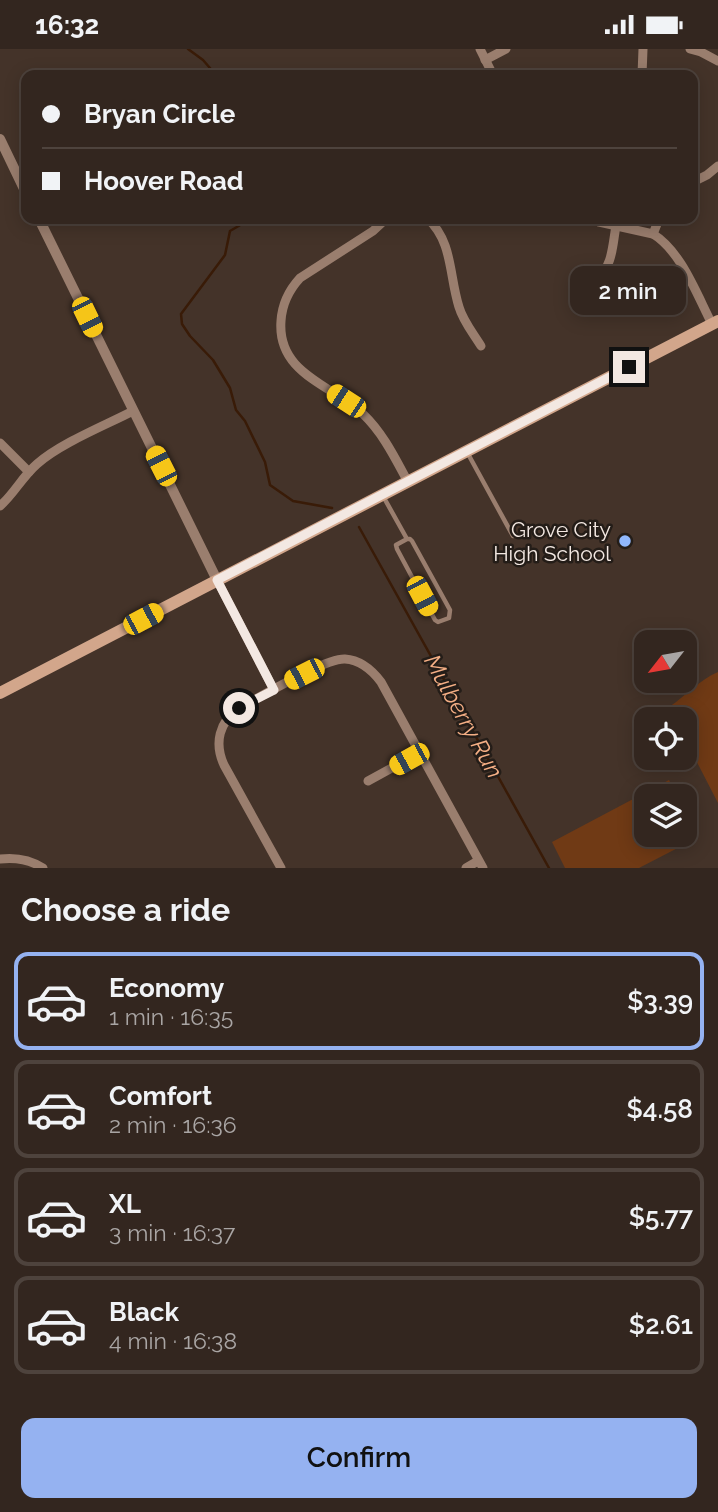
<!DOCTYPE html>
<html lang="en">
<head>
<meta charset="utf-8">
<style>
  :root { --surface:#33261f; --page:#3e322c; --text:#f1f3f6; --muted:#a9a5a4; --line:#4e433d; --accent:#95b2f1 }
  body { margin:0; font-family:Raleway,sans-serif; background:var(--page); color:var(--text); height:100vh; display:flex; flex-direction:column; font-size:26px; white-space:nowrap }
  * { box-sizing:border-box; margin:0 }
  p { font-size:23px; color:var(--muted) }
  .icon { flex:none; width:38px; height:38px; fill:none; stroke:currentColor; stroke-width:2; stroke-linecap:round; stroke-linejoin:round }
  .map { position:relative; height:819px; overflow:hidden }
  .details { display:flex; flex-direction:column; background:var(--surface); flex:1 }
  .details>* { flex:none }
  .hud { position:absolute; left:21px; top:21px; width:677px; height:154px; border-radius:14px; box-shadow:0 4px 18px #0003,0 0 0 2px var(--line); display:grid; align-content:center; height:154px; padding:0 21px; background:var(--surface) }
  .needle { width:46px; rotate:239deg }
  .controls { position:absolute; left:634px; top:581px; display:grid; gap:14px }
  .controls a { display:grid; place-items:center; width:63px; height:63px; border-radius:14px; background:var(--surface); box-shadow:0 4px 18px #0003,0 0 0 2px var(--line); font-size:35px }
  .end { position:absolute; width:32px; height:32px; margin:-16px; border:9px solid #f3e8e2; background:#111; box-shadow:0 0 0 4px #111 }
  .from { border-radius:50% }
  .bubble { position:absolute; height:49px; border-radius:14px; background:var(--surface); box-shadow:0 4px 18px #0003,0 0 0 2px var(--line); font-size:23px; font-weight:600; line-height:49px; text-align:center }
  .car { position:absolute; width:21px; height:42px; margin:-21px -10px; border-radius:9px; box-shadow:0 0 5px 2px #0007; background:linear-gradient(#f5c518 24%,#345 0 40%,#f5c518 0 76%,#345 0 86%,#f5c518 0) }
  .hud b { display:flex; align-items:center; gap:24px; height:66px; font-size:26px }
  .hud b+b { border-top:2px solid var(--line) }
  .hud i { width:18px; height:18px; background:var(--text) }
  ul { padding:0; list-style:none }
  li { display:flex; align-items:center; gap:21px; height:98px; margin:0 14px 10px; padding:0 7px; border:4px solid var(--line); border-radius:14px }
  li div { flex:1 }
  li b { display:block; font-size:26px }
  li em { font-style:normal; font-weight:600 }
  li.selected { border-color:var(--accent) }
  li>.icon { width:63px; height:63px; stroke-width:1.5 }
  h2 { padding:0 21px; font-size:32px; line-height:84px }
  .primary-button { display:flex; gap:14px; margin-top:auto; padding:14px 21px }
  .primary-button a { flex:1; height:80px; border-radius:14px; background:var(--accent); color:#111; font-size:28px; font-weight:600; line-height:80px; text-align:center }
  .status { display:flex; justify-content:space-between; align-items:center; height:49px; padding:0 35px; background:var(--surface); direction:ltr }
  .status svg { height:19px; fill:currentColor }
  .map>svg:first-child { display:block }
</style>
</head>
<body>
<div class="status"><b>16:32</b><svg viewBox="0 0 49 12"><path d="M0 12V9h3v3zM5 12V6h3v6zM10 12V3h3v9zM15 12V0h3v12zM26 1h20v11H26zM47 4h2v5h-2z"/></svg></div>
<div class="map">
<svg width="718" height="819" viewBox="0 0 718 819">
  <rect width="100%" height="100%" fill="#443329"/>
  <g fill="#703a15">
    <path d="M718,623v131l-34,-66v-18h-9l-6,-12c18,-12 30,-27 49,-35z"/>
    <path d="M669,731l8,16h-31v39h38v-24l13,27 -58,30h-74l-13,-26z"/>
  </g>
  <g fill="none" stroke-linecap="round" stroke-linejoin="round">
    <g stroke="#391b07" stroke-width="2.5">
      <path d="M188,0l15,11 13,15"/>
      <path d="M242,170v5l-12,7 -5,24 -44,59 1,10 8,12 23,24 17,28 6,22 9,11 20,41 5,23 23,16 39,7"/>
      <path d="M359,478l190,341"/>
    </g>
    <g stroke="#9a7e6e" stroke-width="4.5">
      <path d="M467,403l46,84"/>
      <path d="M383,447l24,43h3l2,2 38,69 -1,8 -11,4 -3,-2 -38,-71 -1,-4 11,-6"/>
    </g>
    <g stroke="#9a7e6e" stroke-width="9">
      <path d="M480,0l13,26"/>
      <path d="M690,0l11,3 17,9"/>
      <path d="M485,11l21,-11"/>
      <path d="M642,26l1,-26"/>
      <path d="M693,133l14,-7 11,-9"/>
      <path d="M386,170l-13,12 -73,47c-11,12 -18,26 -19,43 -4,53 51,64 82,93 20,19 32,44 45,68"/>
      <path d="M428,170c25,23 21,57 31,88 4,14 14,26 22,39"/>
      <path d="M592,170l7,3 54,12c28,17 44,61 59,90"/>
      <path d="M653,185l6,-15"/>
      <path d="M597,231c16,-16 15,-32 19,-54"/>
      <path d="M0,394l29,29"/>
      <path d="M0,457c14,-12 22,-29 37,-42 24,-21 67,-38 96,-53"/>
      <path d="M217,531l57,110"/>
      <path d="M368,732l51,-28"/>
      <path d="M0,810c16,-2 29,0 43,9"/>
      <path d="M281,819l-57,-103c-10,-22 -5,-43 15,-57 22,-11 86,-50 106,-49 16,1 27,11 36,23l102,186"/>
      <path d="M466,819l12,-7"/>
    </g>
    <g stroke="#9a7e6e" stroke-width="10">
      <path d="M0,90l26,54"/>
      <path d="M39,170l178,361"/>
    </g>
    <path stroke="#d2a68b" stroke-width="12" d="M0,644l718,-372"/>
  </g>
  <g fill="none" stroke-linecap="round" stroke-linejoin="round">
    <path stroke="#f3e8e2" stroke-width="9" d="M239,659l35,-18 -57,-110 412,-213"/>
  </g>
  <circle fill="#91b8fd" stroke="#241d18" stroke-width="2.5" cx="625" cy="492" r="7"/>
  <g text-anchor="middle" dominant-baseline="central" stroke-width="5" stroke-linejoin="round" paint-order="stroke">
    <g font-size="21" fill="#f3e8e2" stroke="#241d18" text-anchor="end">
      <text x="611" y="480">Grove City<tspan x="611" dy="24">High School</tspan></text>
    </g>
    <g font-size="23" font-style="italic" fill="#f5af85" stroke="#241d18">
      <text transform="translate(464 667) rotate(61)">Mulberry Run</text>
    </g>
  </g>
</svg>
<div class="controls">
<a><svg class="needle" viewBox="-14 -14 28 28"><path d="M0-13l5 13h-10z" fill="#e53935"/><path d="M0 13l5-13h-10z" fill="#a9a5a4"/></svg></a>
<a><svg class="icon" aria-label="locate" viewBox="0 0 24 24"><circle cx="12" cy="12" r="6"/><path d="M12 2v4M12 18v4M2 12h4M18 12h4"/></svg></a>
<a><svg class="icon" aria-label="layers" viewBox="0 0 24 24"><path d="M12 4l9 5-9 5-9-5zM3 14l9 5 9-5"/></svg></a>
</div>
<i class="end from" style="left:239px;top:659px"></i>
<i class="end" style="left:629px;top:318px"></i>
<div class="bubble" style="left:570px;top:217px;width:116px">2 min</div>
<i class="car" style="left:87px;top:268px;rotate:154deg"></i>
<i class="car" style="left:346px;top:352px;rotate:303deg"></i>
<i class="car" style="left:161px;top:417px;rotate:333deg"></i>
<i class="car" style="left:422px;top:547px;rotate:152deg"></i>
<i class="car" style="left:143px;top:570px;rotate:62deg"></i>
<i class="car" style="left:304px;top:625px;rotate:243deg"></i>
<i class="car" style="left:409px;top:710px;rotate:241deg"></i>
<div class="hud">
<b><i class="from"></i>Bryan Circle</b>
<b><i></i>Hoover Road</b>
</div>
</div>
<section class="details">
<h2>Choose a ride</h2>
<ul>
<li class="selected"><svg class="icon" aria-label="car" viewBox="0 0 24 24"><path d="M5 17H2v-5l4-1 3-4h7l3 4 3 1v5h-3M9 17h6M6 11h13"/><circle cx="7" cy="17" r="2"/><circle cx="17" cy="17" r="2"/></svg><div><b>Economy</b><p>1 min · 16:35</p></div><em>$3.39</em></li>
<li><svg class="icon" aria-label="car" viewBox="0 0 24 24"><path d="M5 17H2v-5l4-1 3-4h7l3 4 3 1v5h-3M9 17h6M6 11h13"/><circle cx="7" cy="17" r="2"/><circle cx="17" cy="17" r="2"/></svg><div><b>Comfort</b><p>2 min · 16:36</p></div><em>$4.58</em></li>
<li><svg class="icon" aria-label="car" viewBox="0 0 24 24"><path d="M5 17H2v-5l4-1 3-4h7l3 4 3 1v5h-3M9 17h6M6 11h13"/><circle cx="7" cy="17" r="2"/><circle cx="17" cy="17" r="2"/></svg><div><b>XL</b><p>3 min · 16:37</p></div><em>$5.77</em></li>
<li><svg class="icon" aria-label="car" viewBox="0 0 24 24"><path d="M5 17H2v-5l4-1 3-4h7l3 4 3 1v5h-3M9 17h6M6 11h13"/><circle cx="7" cy="17" r="2"/><circle cx="17" cy="17" r="2"/></svg><div><b>Black</b><p>4 min · 16:38</p></div><em>$2.61</em></li>
</ul>
<div class="primary-button"><a>Confirm</a></div>
</section>
</body>
</html>
